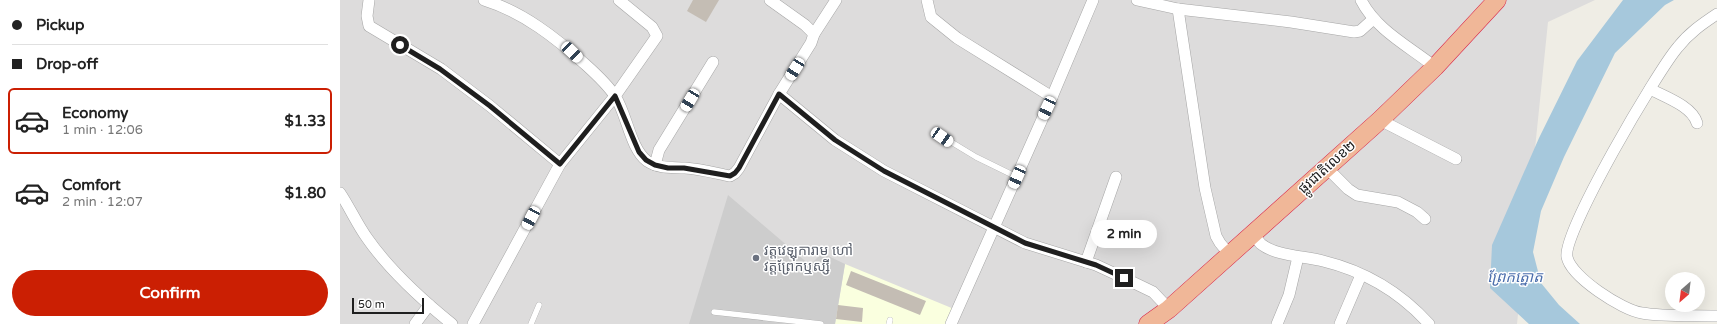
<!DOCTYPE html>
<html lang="en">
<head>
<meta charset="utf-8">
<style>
  :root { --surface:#fff; --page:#f2f2f2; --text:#222; --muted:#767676; --line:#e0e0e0; --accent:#cb1f03 }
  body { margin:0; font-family:"Varela Round","Noto Sans Khmer",sans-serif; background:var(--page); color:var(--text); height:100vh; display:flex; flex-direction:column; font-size:15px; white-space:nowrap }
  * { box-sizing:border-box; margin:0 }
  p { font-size:13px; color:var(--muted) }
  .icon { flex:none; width:22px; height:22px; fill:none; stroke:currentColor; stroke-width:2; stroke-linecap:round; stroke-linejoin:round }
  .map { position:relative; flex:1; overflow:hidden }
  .side { display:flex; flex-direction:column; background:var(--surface); width:340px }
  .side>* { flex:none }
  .guide { display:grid; align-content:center; height:88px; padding:0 12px; background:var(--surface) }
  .needle { width:26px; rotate:208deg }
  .buttons { position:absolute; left:1325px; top:272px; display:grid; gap:8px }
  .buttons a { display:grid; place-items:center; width:40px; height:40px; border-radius:50%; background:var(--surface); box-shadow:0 4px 16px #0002; font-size:20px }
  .scale { position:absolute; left:12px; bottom:10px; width:72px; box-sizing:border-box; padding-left:4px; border:2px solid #1f1f1f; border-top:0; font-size:11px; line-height:14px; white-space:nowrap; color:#1f1f1f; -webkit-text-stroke:3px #fff; paint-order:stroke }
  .end { position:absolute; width:18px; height:18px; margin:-9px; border:5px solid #1f1f1f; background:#fff; box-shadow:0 0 0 2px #fff }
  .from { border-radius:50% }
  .bubble { position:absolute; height:28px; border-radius:14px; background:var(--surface); box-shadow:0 4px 16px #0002; font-size:13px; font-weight:800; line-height:28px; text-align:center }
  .car { position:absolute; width:12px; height:24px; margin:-12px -6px; border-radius:5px; box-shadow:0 0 3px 1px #0007; background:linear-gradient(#fff 24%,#345 0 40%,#fff 0 76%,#345 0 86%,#fff 0) }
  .guide b { display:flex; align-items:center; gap:14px; height:38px; font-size:15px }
  .guide b+b { border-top:1px solid var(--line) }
  .guide i { width:10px; height:10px; background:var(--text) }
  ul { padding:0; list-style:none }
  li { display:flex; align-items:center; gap:12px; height:66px; margin:0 8px 6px; padding:0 4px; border:2px solid transparent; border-radius:6px }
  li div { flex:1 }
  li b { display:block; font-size:15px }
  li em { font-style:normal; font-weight:800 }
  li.current { border-color:var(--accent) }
  li>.icon { width:36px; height:36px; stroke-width:1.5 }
  .button { display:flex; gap:8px; margin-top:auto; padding:8px 12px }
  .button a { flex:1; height:46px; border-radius:24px; background:var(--accent); color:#fff; font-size:16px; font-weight:800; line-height:46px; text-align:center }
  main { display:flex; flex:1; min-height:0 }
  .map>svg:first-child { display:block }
</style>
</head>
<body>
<main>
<section class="side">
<div class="guide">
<b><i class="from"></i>Pickup</b>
<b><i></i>Drop-off</b>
</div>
<ul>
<li class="current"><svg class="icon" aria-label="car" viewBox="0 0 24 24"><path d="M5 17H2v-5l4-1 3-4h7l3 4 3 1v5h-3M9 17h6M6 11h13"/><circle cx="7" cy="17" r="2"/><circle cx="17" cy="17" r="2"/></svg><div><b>Economy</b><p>1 min · 12:06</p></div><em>$1.33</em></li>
<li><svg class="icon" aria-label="car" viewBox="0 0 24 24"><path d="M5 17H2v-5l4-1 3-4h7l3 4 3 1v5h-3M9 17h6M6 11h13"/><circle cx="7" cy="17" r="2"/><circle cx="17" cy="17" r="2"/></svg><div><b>Comfort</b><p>2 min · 12:07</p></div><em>$1.80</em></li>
</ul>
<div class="button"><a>Confirm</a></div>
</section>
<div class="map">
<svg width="1377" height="324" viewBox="0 0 1377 324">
  <rect width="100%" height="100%" fill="#efede5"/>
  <path fill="#dddcdc" d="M0,0h1255l-47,22 -31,302h-1177z"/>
  <path fill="#faffdf" d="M505,264l109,45 -7,15h-112z"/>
  <path fill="#cdcdcd" d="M388,195l82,70 12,-12 23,11 -10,60h-146z"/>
  <path fill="#a6c8dc" d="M1283,0h51l-9,5 -50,48 -51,104 -23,54 -8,41 8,31 18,22 21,19h-51l-39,-36 2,-43 47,-107 38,-77z"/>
  <g fill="#c4bdb4">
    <path d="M353,0h26l-13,22 -19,-11z"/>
    <path d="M511,271l75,30 -6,14 -74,-30z"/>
    <path d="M498,305l25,3 -1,14 -26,-3z"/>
  </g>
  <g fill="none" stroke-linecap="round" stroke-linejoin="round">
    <g stroke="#a6a6a6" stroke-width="6">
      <g id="service">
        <path d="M603,137l33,20 41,20"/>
        <path d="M374,312l107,12"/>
        <path d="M191,324l8,-19"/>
        <path d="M549,324l1,-4"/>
      </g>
    </g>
    <g stroke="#a6a6a6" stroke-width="12">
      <g id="minor">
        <path d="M29,0l-2,16 2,10 72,43 49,37 70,58"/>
        <path d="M144,0c39,12 72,38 102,65 10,9 21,19 29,31 12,18 15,52 32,65 12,8 25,6 38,7 15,1 30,5 45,8l5,-3 4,-5 40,-74 32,-51 3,-9 22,-34"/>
        <path d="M430,0l35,25 9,9"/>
        <path d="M587,0l4,17 26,21 95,59"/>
        <path d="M797,0l41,9 113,13 63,10 6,-1 10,-9"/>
        <path d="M1021,0c15,30 49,47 74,67"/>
        <path d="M838,9l27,179 11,48 4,7 10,12"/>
        <path d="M1377,14c-15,10 -28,19 -39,33 -20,23 -116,186 -111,210 4,20 55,53 75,56 23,4 51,2 75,3"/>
        <path d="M1310,89c15,8 42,17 47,34"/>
        <path d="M439,94l56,46 49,31 141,72 71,22 28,13 29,14 16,17"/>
        <path d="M1040,120l76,39"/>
        <path d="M315,165l4,-15 54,-88"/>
        <path d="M986,167l22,22 9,6 41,7 19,10 8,7"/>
        <path d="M0,193c10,15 17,31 27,45 23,33 54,61 85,86"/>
        <path d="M913,234c3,3 5,7 8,10 15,12 43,12 62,17 41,10 78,32 106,63"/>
        <path d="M746,262l30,-85"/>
        <path d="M75,324l14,-19"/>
        <path d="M133,324l87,-160 55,-68 42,-60 -5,-9 -33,-27"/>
        <path d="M611,324l101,-227 41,-97"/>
        <path d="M937,324l12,-29 9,-38"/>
        <path d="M1000,324l21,-49"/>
      </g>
    </g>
    <g stroke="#d9264a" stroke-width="19">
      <path id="trunk" d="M808,324l21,-15 211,-189 55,-53 62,-67"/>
    </g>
    <use href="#service" stroke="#fff" stroke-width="5.5"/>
    <use href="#minor" stroke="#fff" stroke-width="11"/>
    <use href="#trunk" stroke="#f0b798" stroke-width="18"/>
  </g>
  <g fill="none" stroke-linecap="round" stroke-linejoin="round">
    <path stroke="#1f1f1f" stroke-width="5" d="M60,45l40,24 50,37 70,58 55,-68 24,56 7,8 9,5 13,3h16l46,8 5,-3 4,-5 40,-74 56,46 49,31 141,72 71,22 28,13"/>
  </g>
  <circle fill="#6b7280" stroke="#fff" stroke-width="1.5" cx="416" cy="258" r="4"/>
  <g text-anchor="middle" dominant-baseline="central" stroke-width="3" stroke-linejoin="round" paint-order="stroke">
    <g font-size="14" fill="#1f1f1f" stroke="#fff">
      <text transform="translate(987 167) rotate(-42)">ផ្លូវជាតិលេខ២</text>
    </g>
    <g font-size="14" fill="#5b616d" stroke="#fff" text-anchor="start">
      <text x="424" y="250">វត្តវេឡុការាម ហៅ<tspan x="424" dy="16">វត្តព្រែកឬស្សី</tspan></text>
    </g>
    <g font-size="15" font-style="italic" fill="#4c6fad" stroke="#fff">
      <text x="1175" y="277">ព្រែកត្នោត</text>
    </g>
  </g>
</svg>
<div class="buttons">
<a><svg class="needle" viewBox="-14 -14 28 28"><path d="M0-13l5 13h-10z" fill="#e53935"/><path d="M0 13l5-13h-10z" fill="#767676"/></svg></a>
</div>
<div class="scale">50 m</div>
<i class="end from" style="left:60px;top:45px"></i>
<i class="end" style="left:784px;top:278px"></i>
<div class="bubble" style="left:751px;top:220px;width:66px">2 min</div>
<i class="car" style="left:232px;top:52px;rotate:134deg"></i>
<i class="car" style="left:455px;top:69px;rotate:212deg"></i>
<i class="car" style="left:350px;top:100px;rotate:211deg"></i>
<i class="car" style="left:707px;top:108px;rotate:205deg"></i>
<i class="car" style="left:602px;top:137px;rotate:124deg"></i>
<i class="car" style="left:677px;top:177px;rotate:204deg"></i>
<i class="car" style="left:191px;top:218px;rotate:208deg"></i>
</div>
</main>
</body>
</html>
